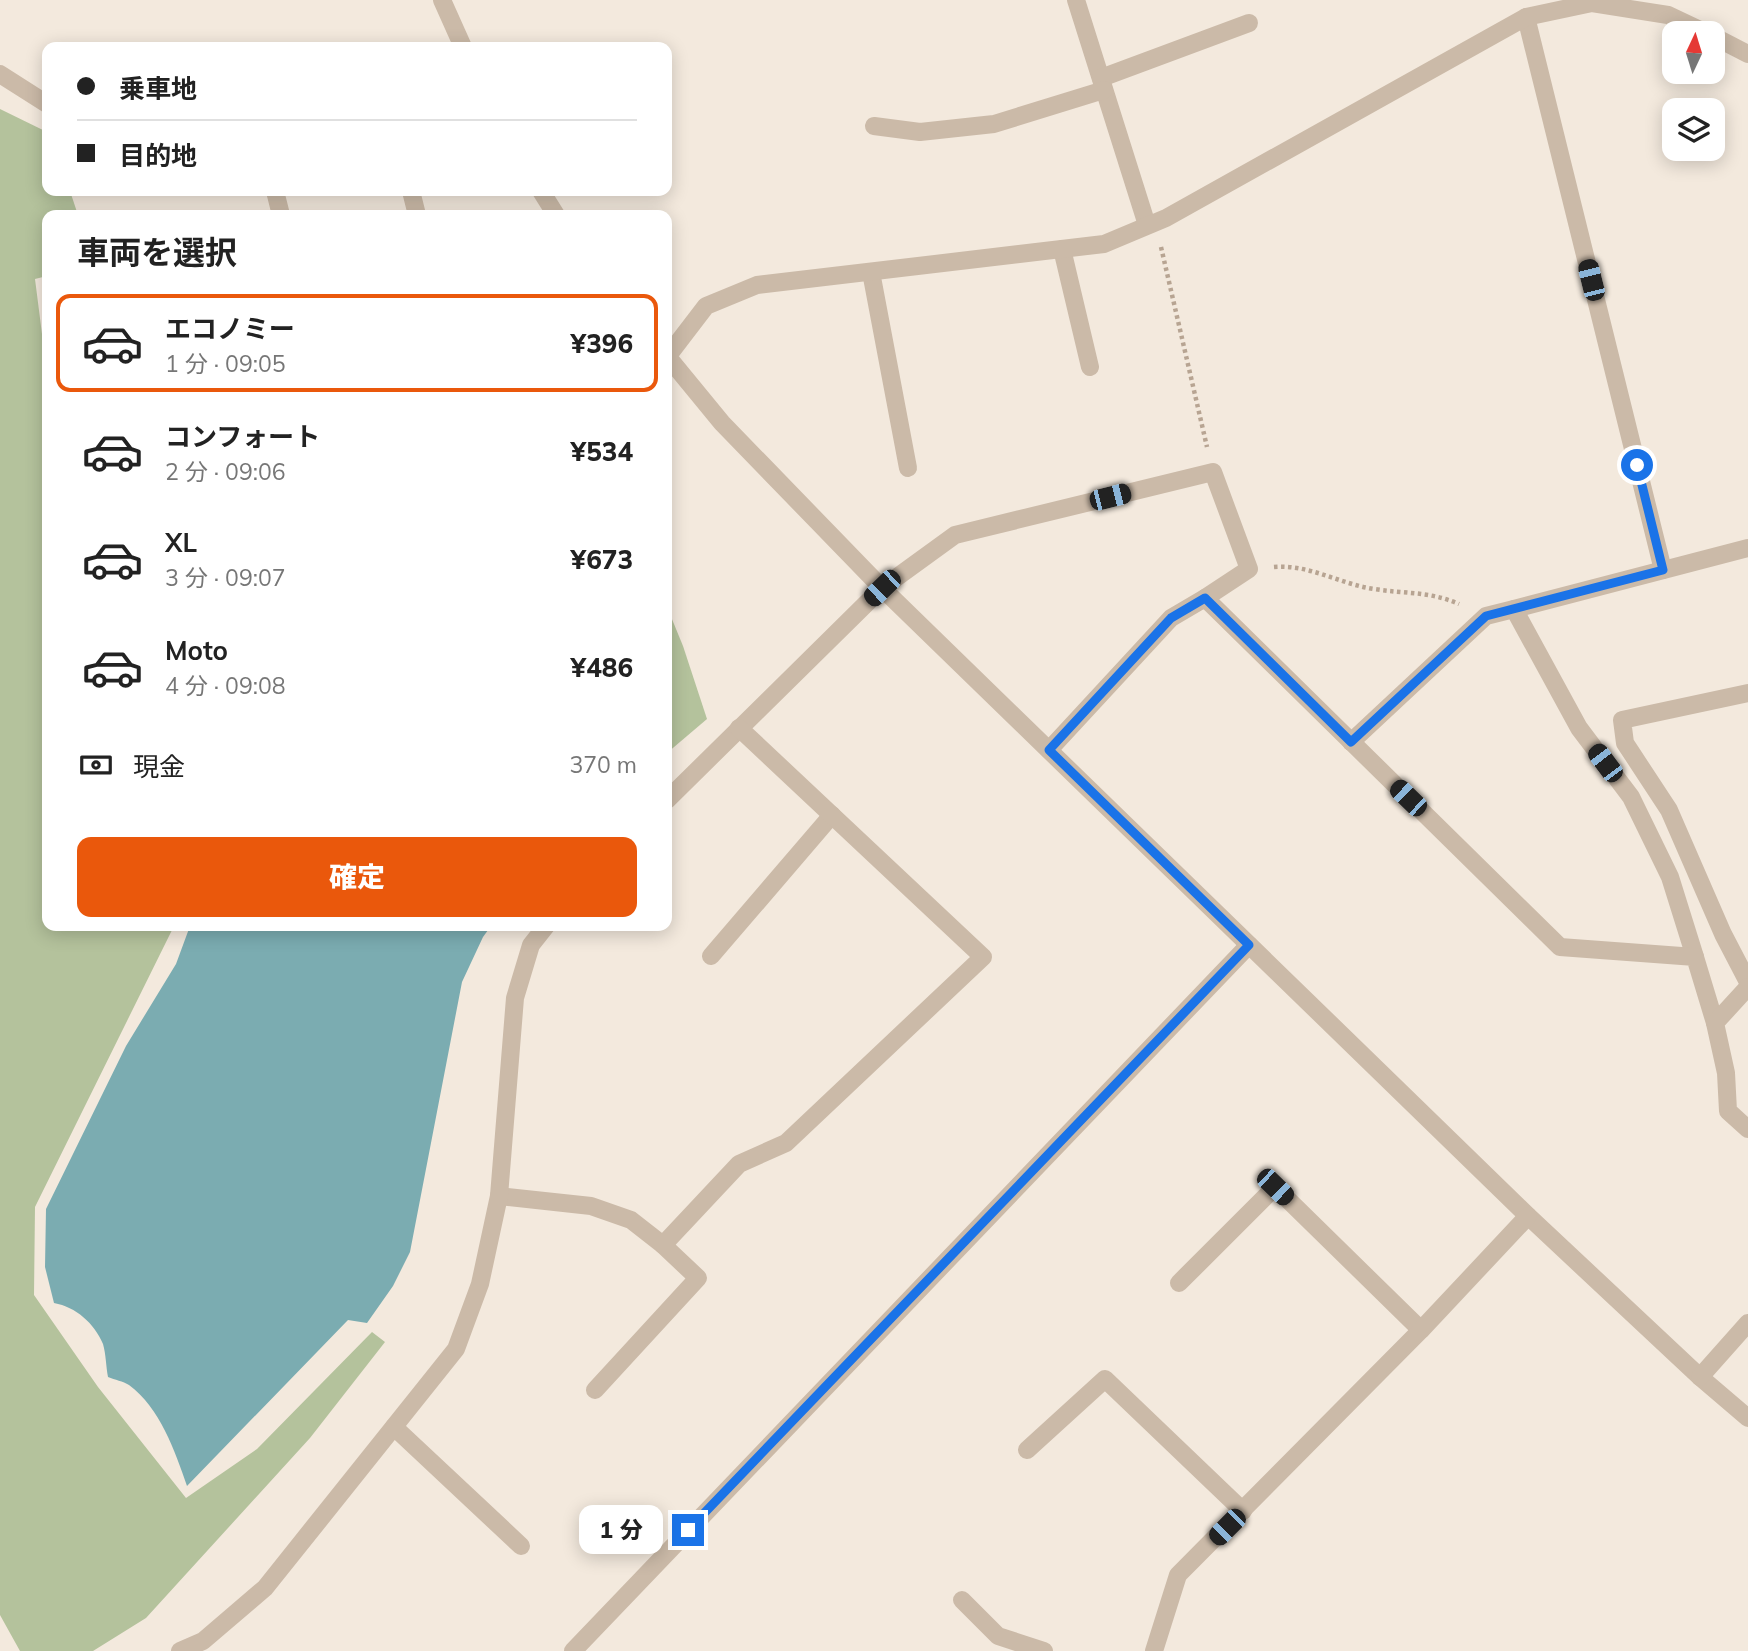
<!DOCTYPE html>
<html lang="ja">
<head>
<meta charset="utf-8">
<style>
  :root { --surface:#fff; --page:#f2f2f2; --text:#222; --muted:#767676; --line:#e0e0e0; --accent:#ea580c }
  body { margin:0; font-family:Mulish,"Noto Sans JP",sans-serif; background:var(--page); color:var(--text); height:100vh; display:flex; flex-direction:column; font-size:26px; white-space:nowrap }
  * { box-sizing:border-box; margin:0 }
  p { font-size:23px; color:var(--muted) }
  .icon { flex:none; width:38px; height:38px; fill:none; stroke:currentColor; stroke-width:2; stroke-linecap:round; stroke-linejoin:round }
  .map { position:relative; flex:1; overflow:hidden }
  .side { position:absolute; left:42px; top:210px; width:630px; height:721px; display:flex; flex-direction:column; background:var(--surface); border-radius:14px; box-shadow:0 4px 18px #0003 }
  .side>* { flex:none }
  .banner { position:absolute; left:42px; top:42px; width:630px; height:154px; border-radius:14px; box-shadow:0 4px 18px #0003; display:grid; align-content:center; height:154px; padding:0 35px; background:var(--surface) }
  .needle { width:46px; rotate:4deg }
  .tools { position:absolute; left:1662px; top:21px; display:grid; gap:14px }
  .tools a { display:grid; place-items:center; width:63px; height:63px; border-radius:14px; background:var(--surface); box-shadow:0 4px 18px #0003; font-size:35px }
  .end { position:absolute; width:32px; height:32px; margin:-16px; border:9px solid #1a73e8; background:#fff; box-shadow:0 0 0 4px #fff }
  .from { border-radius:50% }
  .bubble { position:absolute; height:49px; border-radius:14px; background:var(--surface); box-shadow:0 4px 18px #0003; font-size:23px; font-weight:800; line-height:49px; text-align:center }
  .car { position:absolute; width:21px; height:42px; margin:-21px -10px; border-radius:9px; box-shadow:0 0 5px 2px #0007; background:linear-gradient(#222 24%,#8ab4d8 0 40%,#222 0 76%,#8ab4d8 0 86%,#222 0) }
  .banner b { display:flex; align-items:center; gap:24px; height:66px; font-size:26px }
  .banner b+b { border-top:2px solid var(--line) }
  .banner i { width:18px; height:18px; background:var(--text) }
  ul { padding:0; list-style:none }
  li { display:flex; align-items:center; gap:21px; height:98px; margin:0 14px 10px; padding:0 21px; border:4px solid transparent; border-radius:14px }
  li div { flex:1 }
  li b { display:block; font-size:26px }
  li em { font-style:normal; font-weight:800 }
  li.active { border-color:var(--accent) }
  li>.icon { width:63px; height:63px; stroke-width:1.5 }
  h2 { padding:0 35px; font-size:32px; line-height:84px }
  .pay { display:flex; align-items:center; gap:18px; height:77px; padding:0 35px; font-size:26px }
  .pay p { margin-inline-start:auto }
  .cta { display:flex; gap:14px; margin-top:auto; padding:14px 35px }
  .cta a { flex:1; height:80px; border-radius:14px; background:var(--accent); color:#fff; font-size:28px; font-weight:800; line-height:80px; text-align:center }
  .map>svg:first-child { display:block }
</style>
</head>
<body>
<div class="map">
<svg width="1748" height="1651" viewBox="0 0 1748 1651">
  <rect width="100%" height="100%" fill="#f3e9dd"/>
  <g fill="#b4c29c">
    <path d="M0,109l47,23v59h23l8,24h-31v61l-12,3 7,55 5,7v335l-5,2 5,10v238h127l-139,281 -1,88 64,92 88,111 71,-49 115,-117 13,10 -75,96 -164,180 -53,33h-73l-20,-36z"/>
    <path d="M667,607l16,39 24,73 -40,34z"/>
  </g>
  <path fill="#7bacb1" d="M190,926h301l-8,11 -21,45 -52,270 -17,34 -26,37 -19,-3 -161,166c-12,-35 -27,-78 -58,-101 -6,-4 -14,-5 -21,-8 -2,-10 -2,-23 -5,-33 -9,-21 -27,-37 -49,-41l-9,-36 1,-58 80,-163 50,-82z"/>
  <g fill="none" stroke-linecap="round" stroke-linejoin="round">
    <g stroke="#b7a492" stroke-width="4.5" stroke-dasharray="3.5 3.5" stroke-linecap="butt">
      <path d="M1161,247l46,200"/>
      <path d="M1274,567c35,-3 66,17 100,22 31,5 55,2 85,15"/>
    </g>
    <g stroke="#cbbaa8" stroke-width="18">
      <path d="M442,0l21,47"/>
      <path d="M1076,0l71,225"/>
      <path d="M1526,17l137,553"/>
      <path d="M1713,36l35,18"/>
      <path d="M0,74l47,30"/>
      <path d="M1101,78l148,-55"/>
      <path d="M874,126l46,6 74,-8 110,-34"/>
      <path d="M275,191l6,24"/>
      <path d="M411,191l6,24"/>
      <path d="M541,191l15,24"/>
      <path d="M1062,249l28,118"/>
      <path d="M871,272l37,196"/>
      <path d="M667,356l55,67 160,165 646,628 172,161 48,41"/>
      <path d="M667,357l39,-51 51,-21 347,-41 62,-26 360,-201 66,-14 76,12 38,18"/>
      <path d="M1514,609l234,-61"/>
      <path d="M1748,693l-126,27 3,23 44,67 54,124 25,48"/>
      <path d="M1351,742l135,-126 28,-7 65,119 52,69 39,80 25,80"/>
      <path d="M1049,750l122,-132 34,-20 355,349 135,10 20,66"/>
      <path d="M667,800l215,-212 73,-53 258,-63 36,97 -44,29"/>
      <path d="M711,956l121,-141"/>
      <path d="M1748,987l-33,36 11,50 2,38 20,18"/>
      <path d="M499,1196l92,10 40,14 32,25"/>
      <path d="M1179,1283l96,-96 146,143"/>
      <path d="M1700,1377l48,-54"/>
      <path d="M595,1390l103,-112 -35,-33 76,-81 47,-21 197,-186 -244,-229"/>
      <path d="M394,1427l127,119"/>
      <path d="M1027,1450l78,-71 138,132"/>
      <path d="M962,1600l36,36 46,15"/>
      <path d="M180,1651l23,-10 62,-53 191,-239 24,-65 19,-88 16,-198 16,-53 15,-19"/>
      <path d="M573,1651l676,-706"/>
      <path d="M1154,1651l24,-76 243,-245 107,-114"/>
    </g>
  </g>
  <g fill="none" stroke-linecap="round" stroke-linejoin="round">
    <path stroke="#1a73e8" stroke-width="9" d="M688,1530l561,-585 -200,-195 122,-132 34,-20 146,144 135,-126 177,-46 -26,-105"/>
  </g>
</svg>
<div class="tools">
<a><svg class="needle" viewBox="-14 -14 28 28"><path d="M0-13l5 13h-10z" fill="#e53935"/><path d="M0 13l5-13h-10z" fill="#767676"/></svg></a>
<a><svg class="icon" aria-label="layers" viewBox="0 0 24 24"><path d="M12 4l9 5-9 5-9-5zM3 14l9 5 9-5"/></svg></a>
</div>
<i class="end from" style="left:1637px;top:465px"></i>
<i class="end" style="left:688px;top:1530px"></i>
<div class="bubble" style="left:579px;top:1505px;width:84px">1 分</div>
<i class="car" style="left:1591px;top:280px;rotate:346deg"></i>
<i class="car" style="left:1110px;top:497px;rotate:76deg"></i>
<i class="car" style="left:882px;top:588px;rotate:226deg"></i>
<i class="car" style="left:1605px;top:763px;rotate:323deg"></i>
<i class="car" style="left:1408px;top:798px;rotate:314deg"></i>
<i class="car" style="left:1275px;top:1187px;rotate:134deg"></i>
<i class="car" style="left:1227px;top:1527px;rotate:225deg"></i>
<div class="banner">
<b><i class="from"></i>乗車地</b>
<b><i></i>目的地</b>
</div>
<section class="side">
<h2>車両を選択</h2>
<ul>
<li class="active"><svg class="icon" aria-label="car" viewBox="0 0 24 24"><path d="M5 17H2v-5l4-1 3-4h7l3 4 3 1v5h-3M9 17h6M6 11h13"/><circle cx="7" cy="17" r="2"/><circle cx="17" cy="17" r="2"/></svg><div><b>エコノミー</b><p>1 分 · 09:05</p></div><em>¥396</em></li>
<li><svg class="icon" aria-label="car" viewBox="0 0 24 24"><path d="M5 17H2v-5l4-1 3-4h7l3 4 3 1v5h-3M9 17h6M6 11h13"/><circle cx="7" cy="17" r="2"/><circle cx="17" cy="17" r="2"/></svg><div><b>コンフォート</b><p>2 分 · 09:06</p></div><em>¥534</em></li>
<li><svg class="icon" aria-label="car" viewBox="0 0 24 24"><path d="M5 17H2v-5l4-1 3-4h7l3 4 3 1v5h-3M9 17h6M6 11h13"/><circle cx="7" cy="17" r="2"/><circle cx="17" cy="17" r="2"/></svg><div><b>XL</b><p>3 分 · 09:07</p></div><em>¥673</em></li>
<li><svg class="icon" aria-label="car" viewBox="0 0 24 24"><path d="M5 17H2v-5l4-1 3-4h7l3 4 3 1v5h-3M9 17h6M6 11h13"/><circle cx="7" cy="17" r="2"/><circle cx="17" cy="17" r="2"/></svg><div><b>Moto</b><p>4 分 · 09:08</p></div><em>¥486</em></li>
</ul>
<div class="pay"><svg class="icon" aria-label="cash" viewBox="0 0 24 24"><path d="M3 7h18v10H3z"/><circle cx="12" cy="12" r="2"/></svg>現金<p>370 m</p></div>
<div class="cta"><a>確定</a></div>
</section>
</div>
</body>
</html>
